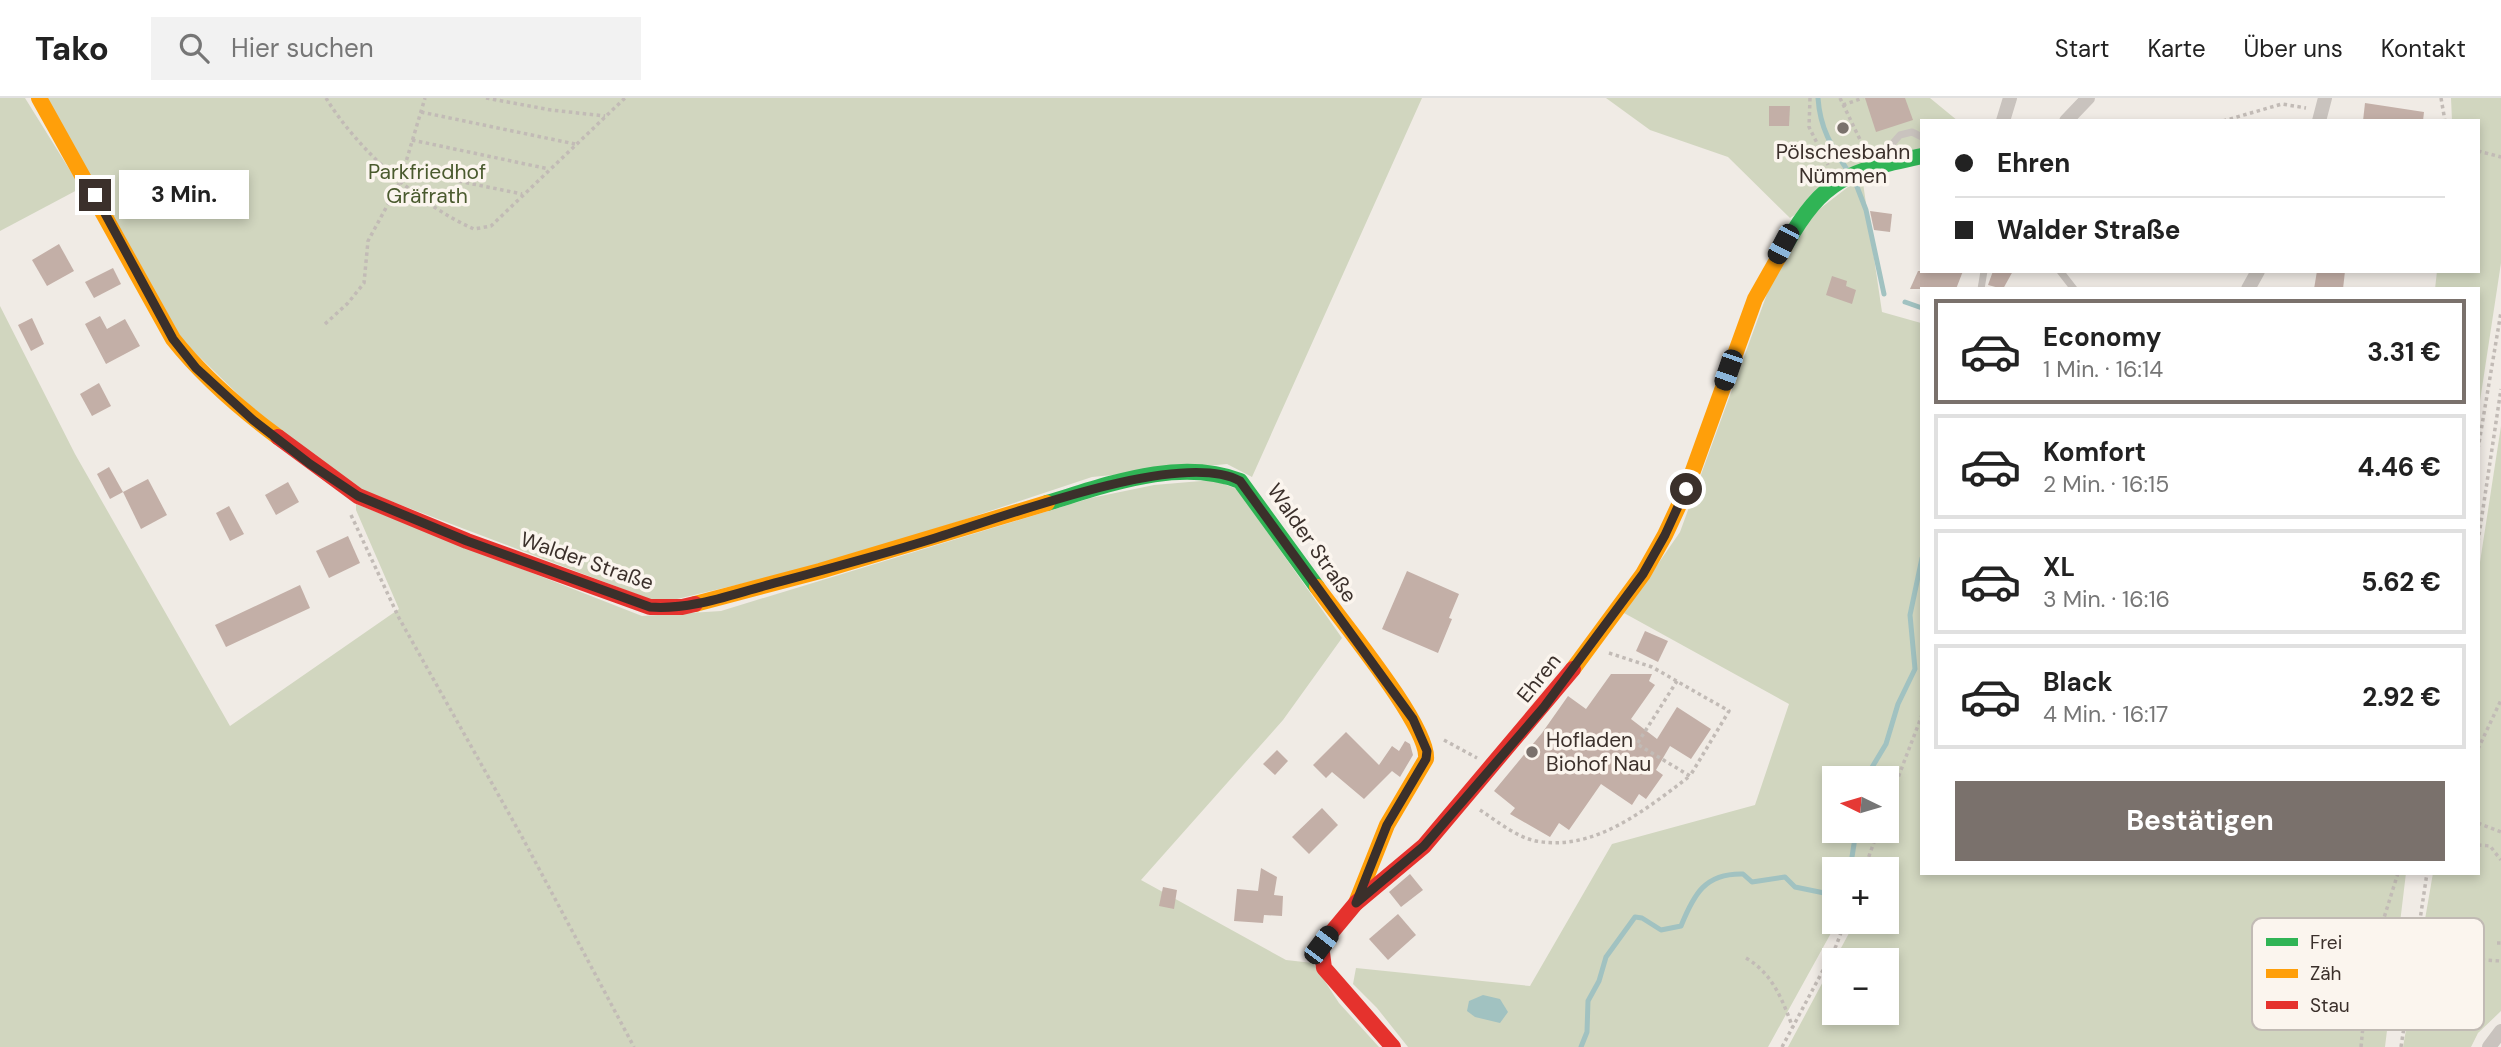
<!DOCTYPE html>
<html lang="de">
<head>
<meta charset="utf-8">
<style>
  :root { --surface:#fff; --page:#f2f2f2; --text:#222; --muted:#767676; --line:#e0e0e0; --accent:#7a716c }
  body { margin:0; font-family:"DM Sans",sans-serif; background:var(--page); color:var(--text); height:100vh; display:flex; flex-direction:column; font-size:26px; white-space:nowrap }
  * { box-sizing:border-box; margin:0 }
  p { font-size:23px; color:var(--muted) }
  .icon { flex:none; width:38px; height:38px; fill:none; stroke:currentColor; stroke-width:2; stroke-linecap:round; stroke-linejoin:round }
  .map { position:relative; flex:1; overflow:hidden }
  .drawer { position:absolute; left:1920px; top:189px; width:560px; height:588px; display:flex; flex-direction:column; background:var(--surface); border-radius:0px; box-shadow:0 4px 10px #0003 }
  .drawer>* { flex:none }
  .banner { position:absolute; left:1920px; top:21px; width:560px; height:154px; border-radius:0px; box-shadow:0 4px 10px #0003; display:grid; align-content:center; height:154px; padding:0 35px; background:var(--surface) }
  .needle { width:46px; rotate:275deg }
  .controls { position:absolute; left:1822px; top:668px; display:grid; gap:14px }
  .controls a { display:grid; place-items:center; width:77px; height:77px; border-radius:0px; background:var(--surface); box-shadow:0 4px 10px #0003; font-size:35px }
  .end { position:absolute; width:32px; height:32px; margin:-16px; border:9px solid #3b302b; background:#fff; box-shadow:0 0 0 4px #fff }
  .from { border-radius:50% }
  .bubble { position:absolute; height:49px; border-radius:0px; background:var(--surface); box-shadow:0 4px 10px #0003; font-size:23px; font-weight:700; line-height:49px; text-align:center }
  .car { position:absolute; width:21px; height:42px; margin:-21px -10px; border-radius:9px; box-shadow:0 0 5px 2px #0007; background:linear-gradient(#222 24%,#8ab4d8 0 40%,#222 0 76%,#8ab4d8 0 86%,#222 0) }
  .banner b { display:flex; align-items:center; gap:24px; height:66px; font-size:26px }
  .banner b+b { border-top:2px solid var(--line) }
  .banner i { width:18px; height:18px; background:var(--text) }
  ul { padding:12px 0 0; list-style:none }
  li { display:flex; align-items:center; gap:21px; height:105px; margin:0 14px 10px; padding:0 21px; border:4px solid var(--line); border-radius:0px }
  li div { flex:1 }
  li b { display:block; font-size:26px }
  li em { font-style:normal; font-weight:700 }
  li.active { border-color:var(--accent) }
  li>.icon { width:63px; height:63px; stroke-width:1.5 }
  .button { display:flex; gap:14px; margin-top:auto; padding:14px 35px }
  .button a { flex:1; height:80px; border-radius:0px; background:var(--accent); color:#fff; font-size:28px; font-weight:700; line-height:80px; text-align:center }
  header { display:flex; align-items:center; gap:42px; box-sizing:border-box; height:98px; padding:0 35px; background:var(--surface); border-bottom:2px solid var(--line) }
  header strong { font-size:33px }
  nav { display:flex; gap:38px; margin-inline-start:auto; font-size:24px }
  .search { width:490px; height:63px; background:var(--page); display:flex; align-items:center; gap:18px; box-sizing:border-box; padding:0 24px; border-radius:0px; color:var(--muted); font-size:26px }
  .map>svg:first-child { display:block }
</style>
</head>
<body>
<header>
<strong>Tako</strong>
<div class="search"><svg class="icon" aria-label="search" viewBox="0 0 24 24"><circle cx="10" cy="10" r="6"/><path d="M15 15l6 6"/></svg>Hier suchen</div>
<nav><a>Start</a><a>Karte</a><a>Über uns</a><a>Kontakt</a></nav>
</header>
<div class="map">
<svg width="2501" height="949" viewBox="0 0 2501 949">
  <rect width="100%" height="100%" fill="#f0ebe5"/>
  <g fill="#d1d6bf" fill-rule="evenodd">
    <path d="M0,0h25l56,90 -81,43z"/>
    <path d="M46,0h1376l-170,379 -25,-13 -135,13 -138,46 -154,47 -140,33 -304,-115 -74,-51 -100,-97z"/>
    <path d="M1606,0h324l28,23h-36l-1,27 -36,8 -95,62 -62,-61 -78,-27z"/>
    <path d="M2451,0h50v165l-23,151v-125h-43l2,-18h41v-150h-26z"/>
    <path d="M1863,85l19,129 39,11 1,550h484l-21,174h-597l46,-86v52h52v-52h-52l21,-39h31v-52h-52v52h9l-7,2 -68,123h-360l-31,-39 -24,-24 3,-16 174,18 82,-142 143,-39 34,-101 -165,-91 56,-81 91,-249 42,-69 35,-27zM1834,681h52v52h-52z"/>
    <path d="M0,208l75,148 155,272 169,-117 -43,-99v-6l286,112 79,-5 370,-113 63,-13 59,-5 24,9 105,149 -59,82 -142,160 145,80 27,3 26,40 40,44h-1379z"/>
    <path d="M2501,328v585l-23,22 -7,14h-68l30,-174h45v-298z"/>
  </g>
  <path fill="#a1c2c1" d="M1483,897l17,4 8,13 -8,11 -25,-6 -8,-6 2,-10z"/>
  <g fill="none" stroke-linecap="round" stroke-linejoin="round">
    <g stroke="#a1c2c1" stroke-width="5">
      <path d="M1818,0c2,30 13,48 30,73"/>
      <path d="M1854,81l12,31 18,84"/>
      <path d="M1905,204l17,6"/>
      <path d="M1865,681l21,-35 12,-40 17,-35 -5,-54 12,-57"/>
      <path d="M1850,772l6,-39"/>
      <path d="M1581,949l6,-15 1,-31 11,-20 7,-24 29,-40 7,1 19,12 20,-4c13,-32 24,-53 62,-52l9,8 33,-5 10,10 39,8"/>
    </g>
  </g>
  <g fill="#c3afa7">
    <path d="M1865,0h40l8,22 -37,12z"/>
    <path d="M2365,5l59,9 -1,9h-60z"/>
    <path d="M1769,8h21l-1,20h-20z"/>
    <path d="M1870,113l22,3 -2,18 -16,-2z"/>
    <path d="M59,146l15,27 -27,15 -15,-26z"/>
    <path d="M113,170l8,16 -27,14 -9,-16z"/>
    <path d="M1918,173h45l-7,18h-46z"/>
    <path d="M1993,173h20l-10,18 -15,-4z"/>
    <path d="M2317,173h28l-2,18h-29z"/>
    <path d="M1832,178l15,5 -1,5 10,4 -4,14 -26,-9z"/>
    <path d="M100,218l7,13 18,-10 15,27 -34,18 -21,-40z"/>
    <path d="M32,220l12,26 -13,7 -13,-26z"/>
    <path d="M99,285l12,23 -19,10 -12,-22z"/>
    <path d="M109,369l14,25 -13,7 -13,-25z"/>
    <path d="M148,381l19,36 -26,14 -18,-37z"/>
    <path d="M288,384l11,20 -23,13 -11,-20z"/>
    <path d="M229,408l15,28 -14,7 -14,-28z"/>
    <path d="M348,438l12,27 -31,15 -13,-27z"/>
    <path d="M1407,473l52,23 -10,24 3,1 -14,34 -56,-24z"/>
    <path d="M300,487l10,23 -84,39 -11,-22z"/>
    <path d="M1645,533l23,10 -10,21 -22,-11z"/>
    <path d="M1611,576h41l-3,7 6,4 -24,34 26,20 20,-32 34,22 -20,30 -21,-13 -14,24 7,5 -17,24 -7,-5 -7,11 -31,-21 -32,46 -10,-7 -9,14 -40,-23 5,-6 -21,-17 48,-58 26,-37 18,13z"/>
    <path d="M1346,634l33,33 13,-19 7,5 6,-10 5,3 3,11 -13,22 -8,-6 -28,28 -32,-27 -6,6 -13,-13z"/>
    <path d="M1277,652l11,11 -13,14 -12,-11z"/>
    <path d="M1322,710l16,17 -29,29 -17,-17z"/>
    <path d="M1261,770l16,9 -3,18 9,1 -1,20 -18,-1 -1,8 -29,-2 3,-32 21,2z"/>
    <path d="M1410,776l13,16 -22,17 -12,-15z"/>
    <path d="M1163,789l14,3 -3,19 -15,-3z"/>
    <path d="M1398,816l18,21 -28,25 -19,-21z"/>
  </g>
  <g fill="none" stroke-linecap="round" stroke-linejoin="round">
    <g stroke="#c2bbb6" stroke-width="3.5" stroke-dasharray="3.5 3.5" stroke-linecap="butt">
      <path d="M326,0c31,51 93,107 148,131l17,-3 134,-128"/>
      <path d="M486,0l65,12 54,6"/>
      <path d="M1810,0l-1,29 19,38"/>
      <path d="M1840,0l25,52"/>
      <path d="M2441,0l4,23"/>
      <path d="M1843,7l20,-7"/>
      <path d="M421,14l154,32"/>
      <path d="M2223,23l59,-17 24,4"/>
      <path d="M412,42l137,29"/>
      <path d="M2478,53l23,6"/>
      <path d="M404,72l118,24"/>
      <path d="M325,226l23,-21 16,-20 4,-42 32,-59 25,-84"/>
      <path d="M2478,351l23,-137"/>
      <path d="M351,417l48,103 122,217 113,212"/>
      <path d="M2478,444l23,-153"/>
      <path d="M1609,555l43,14 77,44 -39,65 -53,-32 40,-63"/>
      <path d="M1444,642l33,18"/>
      <path d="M2478,651l23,-49"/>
      <path d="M1886,711l36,-94"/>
      <path d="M1480,712c17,11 36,27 56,31 59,11 110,-32 154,-65"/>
      <path d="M2478,725l23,9"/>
      <path d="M2478,747l12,1 11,14"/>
      <path d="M1864,772l14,-39"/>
      <path d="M2497,845h4"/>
      <path d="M1746,860c27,16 36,41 47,70"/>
      <path d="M2442,869l3,-31 -11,-1 -1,13 10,1"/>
      <path d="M2413,870l35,-1 23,-8 30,2"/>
      <path d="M1782,949l54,-101 9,-24"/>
      <path d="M2361,949l5,-52 12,-58 20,-64"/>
      <path d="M2401,949l26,-174"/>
    </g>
    <g stroke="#c9c3be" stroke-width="7">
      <path d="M1893,60l-1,-14 8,-9 12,-3 10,5"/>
      <path d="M2060,173l14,18"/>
      <path d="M1981,191l3,-18"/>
    </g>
    <g stroke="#c9c3be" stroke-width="14">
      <path d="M2003,23l7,-23"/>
      <path d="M2066,23l22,-23"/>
      <path d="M2319,23l6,-23"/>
      <path d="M2248,191l10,-18"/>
      <path d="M2489,949l12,-16"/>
    </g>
    <g stroke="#30b455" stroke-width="16">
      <path d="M1785,148c39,-69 63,-74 137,-90"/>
      <path d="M1047,405c60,-18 132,-46 193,-22l77,106"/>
    </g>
    <g stroke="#ff9f0a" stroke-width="16">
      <path d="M39,0l134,241c31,39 66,69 105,98"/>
      <path d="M1317,489c22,31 113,140 109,172l-39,66 -31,78"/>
      <path d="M695,506l125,-33 227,-68"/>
      <path d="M1573,571l70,-95 22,-39 21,-45 69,-191 30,-53"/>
    </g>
    <g stroke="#e5322d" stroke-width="16">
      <path d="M278,339l80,59 109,45 183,66h32l13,-3"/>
      <path d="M1393,949l-69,-79 -3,-23 35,-42 68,-57 149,-177"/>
    </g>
  </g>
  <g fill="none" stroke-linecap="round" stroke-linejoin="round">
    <path stroke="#3b302b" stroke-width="9" d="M95,97l78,144 23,29 57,52 57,44 48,32 109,45 183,66c39,3 77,-11 114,-21 56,-15 113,-30 168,-47 67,-20 248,-91 308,-58l173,238 14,32 -1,8 -39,66 -31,78 68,-57 120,-139 99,-133 22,-39 21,-46"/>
  </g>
  <g fill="#7a716c" stroke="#fbf5ee" stroke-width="2.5">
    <circle cx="1843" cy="30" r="7"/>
    <circle cx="1532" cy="654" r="7"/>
  </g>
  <g text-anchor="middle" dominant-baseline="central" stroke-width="7" stroke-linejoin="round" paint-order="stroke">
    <g font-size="21" fill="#3b302b" stroke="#fbf5ee">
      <text x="1843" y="54">Pölschesbahn<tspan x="1843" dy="24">Nümmen</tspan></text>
      <text x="1546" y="642" text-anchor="start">Hofladen<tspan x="1546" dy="24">Biohof Nau</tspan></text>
    </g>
    <g font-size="21" fill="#4a5a2e" stroke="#fbf5ee">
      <text x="427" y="74">Parkfriedhof<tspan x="427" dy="24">Gräfrath</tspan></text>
    </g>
    <g font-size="21" fill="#3b302b" stroke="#fbf5ee">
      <text transform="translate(1312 445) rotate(55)">Walder Straße</text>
      <text transform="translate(587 463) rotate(19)">Walder Straße</text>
      <text transform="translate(1539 580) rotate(-51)">Ehren</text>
    </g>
  </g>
  <rect x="2252" y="820" width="232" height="112" rx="10" fill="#fbf5ee" stroke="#c1bab4" stroke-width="2"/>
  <rect x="2266" y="840" width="32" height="8" fill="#30b455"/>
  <rect x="2266" y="871" width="32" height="9" fill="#ff9f0a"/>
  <rect x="2266" y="903" width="32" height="8" fill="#e5322d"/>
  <g font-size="19" fill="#3b302b">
    <text x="2310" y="851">Frei</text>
    <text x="2310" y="882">Zäh</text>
    <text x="2310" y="914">Stau</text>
  </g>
</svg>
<div class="controls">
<a><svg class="needle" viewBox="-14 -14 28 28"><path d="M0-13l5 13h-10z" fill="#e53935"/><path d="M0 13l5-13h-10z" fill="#767676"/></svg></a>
<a>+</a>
<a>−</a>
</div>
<i class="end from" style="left:1686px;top:391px"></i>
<i class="end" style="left:95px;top:97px"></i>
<div class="bubble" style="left:119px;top:72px;width:130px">3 Min.</div>
<i class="car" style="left:1783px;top:146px;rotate:208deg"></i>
<i class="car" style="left:1728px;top:272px;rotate:199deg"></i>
<i class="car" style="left:1321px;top:847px;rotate:37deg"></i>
<div class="banner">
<b><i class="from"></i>Ehren</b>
<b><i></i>Walder Straße</b>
</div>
<section class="drawer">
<ul>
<li class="active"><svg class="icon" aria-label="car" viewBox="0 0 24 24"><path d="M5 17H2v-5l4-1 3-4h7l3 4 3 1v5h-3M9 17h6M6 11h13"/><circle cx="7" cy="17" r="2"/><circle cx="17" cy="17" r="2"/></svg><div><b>Economy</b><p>1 Min. · 16:14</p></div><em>3.31 €</em></li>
<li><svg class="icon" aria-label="car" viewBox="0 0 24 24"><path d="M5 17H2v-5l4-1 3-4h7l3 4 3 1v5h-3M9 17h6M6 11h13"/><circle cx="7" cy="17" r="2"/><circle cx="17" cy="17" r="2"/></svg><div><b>Komfort</b><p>2 Min. · 16:15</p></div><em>4.46 €</em></li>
<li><svg class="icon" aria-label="car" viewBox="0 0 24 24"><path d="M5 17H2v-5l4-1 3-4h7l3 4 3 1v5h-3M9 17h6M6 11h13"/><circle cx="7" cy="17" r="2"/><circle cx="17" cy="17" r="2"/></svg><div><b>XL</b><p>3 Min. · 16:16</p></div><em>5.62 €</em></li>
<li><svg class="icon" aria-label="car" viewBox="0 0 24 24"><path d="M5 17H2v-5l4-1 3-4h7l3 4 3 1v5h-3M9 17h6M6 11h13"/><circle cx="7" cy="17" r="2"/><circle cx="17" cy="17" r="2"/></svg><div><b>Black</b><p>4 Min. · 16:17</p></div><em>2.92 €</em></li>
</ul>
<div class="button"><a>Bestätigen</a></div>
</section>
</div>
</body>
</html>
